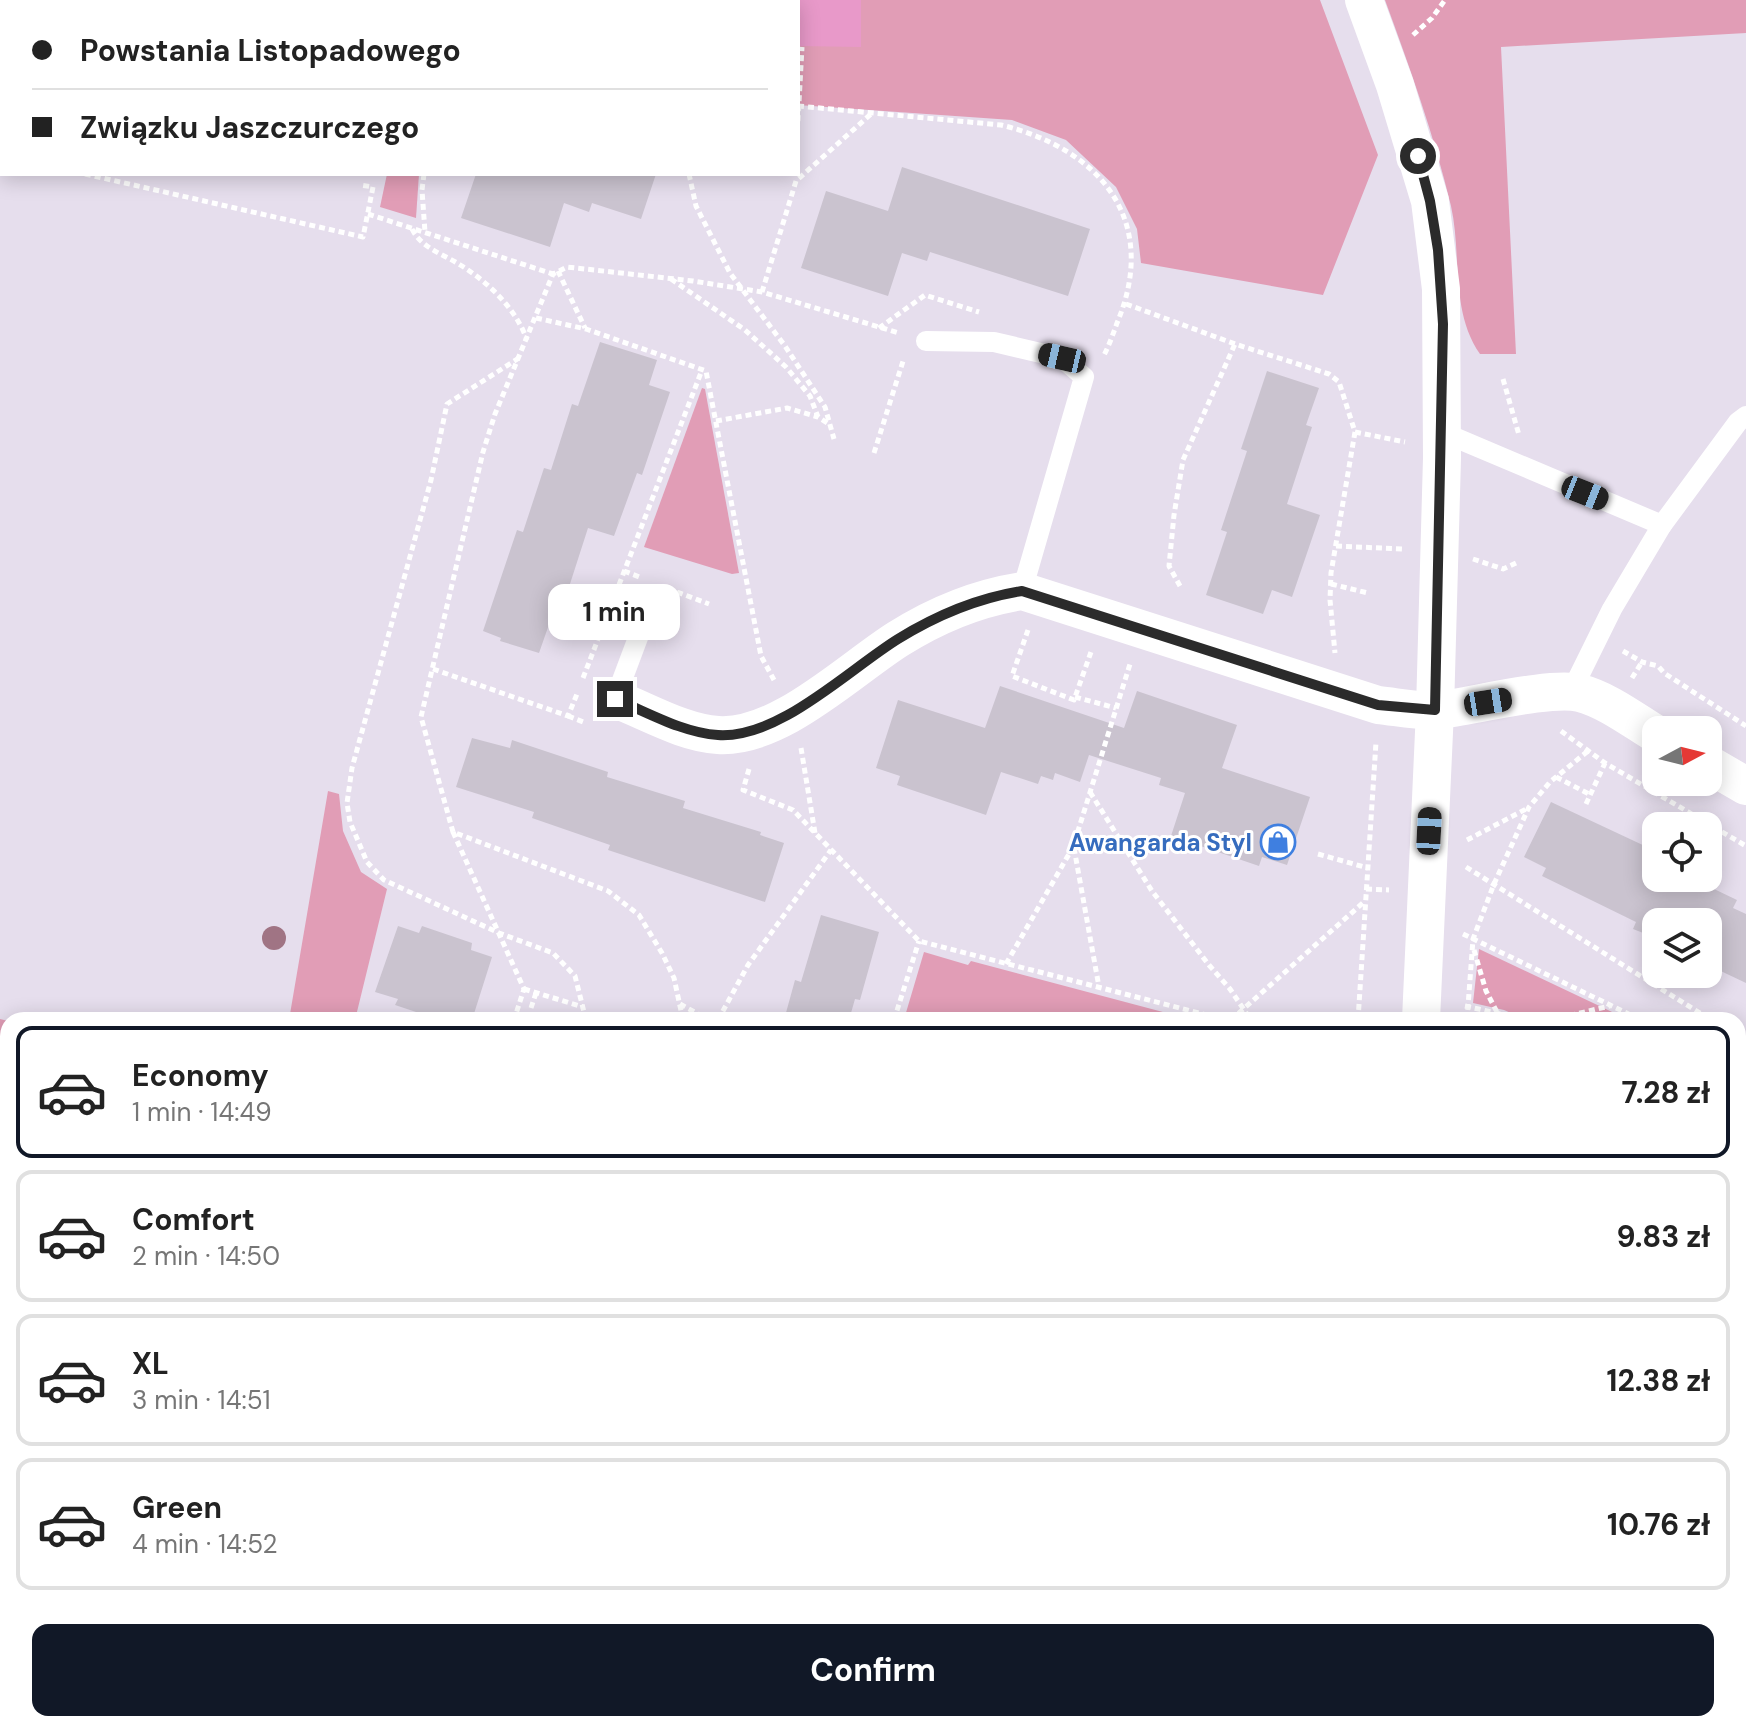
<!DOCTYPE html>
<html lang="en">
<head>
<meta charset="utf-8">
<style>
  :root { --surface:#fff; --page:#f2f2f2; --text:#222; --muted:#767676; --line:#e0e0e0; --accent:#111827 }
  body { margin:0; font-family:"DM Sans",sans-serif; background:var(--page); color:var(--text); height:100vh; display:flex; flex-direction:column; font-size:30px; white-space:nowrap }
  * { box-sizing:border-box; margin:0 }
  p { font-size:26px; color:var(--muted) }
  .icon { flex:none; width:44px; height:44px; fill:none; stroke:currentColor; stroke-width:2; stroke-linecap:round; stroke-linejoin:round }
  .map { position:relative; flex:1; overflow:hidden }
  .drawer { position:absolute; left:0px; top:1012px; width:1746px; height:720px; display:flex; flex-direction:column; background:var(--surface); border-radius:24px 24px 0 0; box-shadow:0 4px 20px #0003 }
  .drawer>* { flex:none }
  .top-card { position:absolute; left:0px; top:0px; width:800px; height:176px; box-shadow:0 4px 20px #0003; display:grid; align-content:center; height:176px; padding:0 32px; background:var(--surface) }
  .needle { width:52px; rotate:83deg }
  .controls { position:absolute; left:1642px; top:716px; display:grid; gap:16px }
  .controls a { display:grid; place-items:center; width:80px; height:80px; border-radius:16px; background:var(--surface); box-shadow:0 4px 20px #0003; font-size:40px }
  .end { position:absolute; width:36px; height:36px; margin:-18px; border:10px solid #2b2b2b; background:#fff; box-shadow:0 0 0 4px #fff }
  .from { border-radius:50% }
  .bubble { position:absolute; height:56px; border-radius:16px; background:var(--surface); box-shadow:0 4px 20px #0003; font-size:26px; font-weight:700; line-height:56px; text-align:center }
  .car { position:absolute; width:24px; height:48px; margin:-24px -12px; border-radius:10px; box-shadow:0 0 6px 2px #0007; background:linear-gradient(#222 24%,#8ab4d8 0 40%,#222 0 76%,#8ab4d8 0 86%,#222 0) }
  .top-card b { display:flex; align-items:center; gap:28px; height:76px; font-size:30px }
  .top-card b+b { border-top:2px solid var(--line) }
  .top-card i { width:20px; height:20px; background:var(--text) }
  ul { padding:14px 0 0; list-style:none }
  li { display:flex; align-items:center; gap:24px; height:132px; margin:0 16px 12px; padding:0 16px; border:4px solid var(--line); border-radius:16px }
  li div { flex:1 }
  li b { display:block; font-size:30px }
  li em { font-style:normal; font-weight:700 }
  li.current { border-color:var(--accent) }
  li>.icon { width:72px; height:72px; stroke-width:1.5 }
  .cta { display:flex; gap:16px; margin-top:auto; padding:16px 32px }
  .cta a { flex:1; height:92px; border-radius:16px; background:var(--accent); color:#fff; font-size:32px; font-weight:700; line-height:92px; text-align:center }
  .map>svg:first-child { display:block }
</style>
</head>
<body>
<div class="map">
<svg width="1746" height="1732" viewBox="0 0 1746 1732">
  <rect width="100%" height="100%" fill="#e6deed"/>
  <g fill="#e19db6">
    <path d="M337,0h983l58,155 -55,140 -182,-32 -4,-34 -21,-42 -50,-47 -54,-20 -214,-15v-103h-466z"/>
    <path d="M1385,0h361v33l-245,14 15,307h-36c-30,-43 -18,-99 -29,-148 -17,-71 -41,-138 -66,-206z"/>
    <path d="M387,174h32l-3,44 -36,-11z"/>
    <path d="M702,388l3,1 34,184 -7,1 -88,-27z"/>
    <path d="M328,791l11,3 4,37 18,41 26,17 -32,131h-66z"/>
    <path d="M1479,949l150,71h-102l-23,-10 -31,-7z"/>
    <path d="M924,952l44,13 3,-4 222,59h-276l-12,-4z"/>
    <path d="M0,1019l8,2v67l-8,-3z"/>
    <path d="M1738,1072l8,4v304l-8,18z"/>
    <path d="M0,1319l8,2v77l-8,-12z"/>
    <path d="M1738,1497l8,10v47l-8,-1z"/>
    <path d="M1171,1724h37l-3,8h-27z"/>
    <path d="M1487,1724h63l24,8h-63z"/>
  </g>
  <path fill="#e899c9" d="M740,0h121v47l-63,-1v-44z"/>
  <g fill="#cac3cf">
    <path d="M902,167l188,62 -22,67 -138,-44 -3,9 -25,-8 -14,43 -87,-28 25,-77 62,20z"/>
    <path d="M476,174h180l-15,45 -49,-16 -3,9 -25,-9 -14,44 -89,-29z"/>
    <path d="M600,342l57,18 -8,25 21,7 -28,83 -5,-2 -23,63 -26,-8 -28,87 -7,-2 -14,40 -39,-12 1,-3 -18,-7 34,-101 6,2 21,-64 7,2 21,-66 6,2z"/>
    <path d="M1267,371l52,17 -13,37 6,2 -25,77 33,11 -28,82 -20,-7 -9,24 -57,-19 21,-63 -6,-2 26,-79 -6,-2z"/>
    <path d="M1000,686l124,42 13,-37 100,34 -15,43 88,29 -23,68 -25,-8 -3,9 -88,-30 14,-43 -26,-8 2,-7 -72,-23 -9,27 -25,-9 -2,7 -12,-4 -3,8 -37,-12 -15,43 -89,-30 3,-9 -24,-8 22,-68 87,28z"/>
    <path d="M472,738l38,10 2,-8 96,32 -1,5 78,24 -2,7 78,24 -1,3 24,8 -19,59 -157,-52 2,-5 -78,-27 2,-6 -78,-25z"/>
    <path d="M1551,802l96,45 -4,8 13,6v17h35l46,22 -4,8 13,6v69l-38,-18v-43h-52v16l-23,-9 3,-7 -94,-46 4,-8 -22,-11z"/>
    <path d="M821,915l58,17 -19,68 -5,-1 -6,21h-65l11,-40 6,2z"/>
    <path d="M398,926l21,7 3,-7 50,17 -1,7 21,7 -20,63h-32l-45,-15 3,-6 -23,-7z"/>
  </g>
  <g fill="none" stroke-linecap="round" stroke-linejoin="round">
    <g stroke="#fff" stroke-width="5" stroke-dasharray="6 4" stroke-linecap="butt">
      <path d="M39,2v-2"/>
      <path d="M169,2l5,-2"/>
      <path d="M1413,35l19,-17 13,-18"/>
      <path d="M798,106l203,19c100,24 159,96 116,198 -4,11 -8,23 -14,34"/>
      <path d="M798,121l4,-74"/>
      <path d="M0,150l2,1"/>
      <path d="M85,174l278,63 10,-50 -13,-2"/>
      <path d="M424,174l-2,16 3,42"/>
      <path d="M689,174l7,32 34,67 55,73 40,61 9,32"/>
      <path d="M368,214l185,60"/>
      <path d="M412,229c10,20 32,25 50,37 28,18 54,43 65,74"/>
      <path d="M558,271l27,57"/>
      <path d="M671,279l74,51 41,37 24,29 8,21 11,7"/>
      <path d="M762,292l34,-111 75,-67"/>
      <path d="M1126,304l109,40 94,30 10,8 16,50 -24,141 -1,27 5,53"/>
      <path d="M536,318l50,11 120,42 55,285 13,24"/>
      <path d="M879,328l46,-33 54,17"/>
      <path d="M519,358l-72,46 -16,76 -79,288 -5,35 3,19 17,40 17,18 115,53 54,20 22,23 11,44"/>
      <path d="M1503,379l16,56"/>
      <path d="M716,421l71,-13 31,9"/>
      <path d="M1355,432l50,10"/>
      <path d="M874,453l30,-95"/>
      <path d="M1336,546l66,3"/>
      <path d="M1473,559l30,10 13,-6"/>
      <path d="M624,571l18,7"/>
      <path d="M1331,584l37,9"/>
      <path d="M1180,586l-11,-20 5,-51 9,-55 52,-116"/>
      <path d="M677,592l32,12"/>
      <path d="M1028,630l-16,46 62,24 17,-48"/>
      <path d="M1623,651l19,11 16,4 6,7 82,53"/>
      <path d="M433,669l135,47 9,-22"/>
      <path d="M583,678l119,-308"/>
      <path d="M1632,678l10,-16"/>
      <path d="M1075,697l41,11"/>
      <path d="M568,716l18,7"/>
      <path d="M1561,731l44,32 141,83"/>
      <path d="M801,748l14,85"/>
      <path d="M749,769l-6,21 50,20 126,131 307,79"/>
      <path d="M1556,777l35,18"/>
      <path d="M1090,792l62,99 57,74 21,24 21,31"/>
      <path d="M1586,804l19,-41"/>
      <path d="M453,832l71,157 -10,31"/>
      <path d="M1467,840l61,-32"/>
      <path d="M1074,848l25,139"/>
      <path d="M1318,854l50,14"/>
      <path d="M1466,867l245,153"/>
      <path d="M1366,889l23,1"/>
      <path d="M1463,934l178,86"/>
      <path d="M1474,950l12,41 12,23"/>
      <path d="M1006,964l67,-117 57,-183"/>
      <path d="M524,989l59,18"/>
      <path d="M680,1004l20,11 18,4"/>
      <path d="M1465,1006l40,9 9,5"/>
      <path d="M531,1008l5,-15"/>
      <path d="M683,1020l-9,-42 -12,-25 -23,-38 -31,-24 -155,-59 -32,-115 62,-265 12,-38 58,-140 14,-7 126,14 69,11 137,41"/>
      <path d="M718,1020l30,-55 83,-115"/>
      <path d="M894,1020l25,-79"/>
      <path d="M1231,1020l134,-119"/>
      <path d="M1358,1020l18,-278"/>
      <path d="M1467,1020l6,-81 21,-55 35,-77 21,-25 38,-31"/>
      <path d="M1550,1020l60,-14"/>
      <path d="M1738,1037l8,5"/>
      <path d="M1738,1058l8,-4"/>
      <path d="M1738,1067l8,3"/>
      <path d="M1738,1132l8,2"/>
      <path d="M1738,1227l8,-2"/>
      <path d="M0,1304l8,2"/>
      <path d="M1738,1410l8,-17"/>
      <path d="M1738,1489l8,11"/>
      <path d="M0,1574l8,4"/>
      <path d="M1738,1616v7"/>
      <path d="M1738,1637l8,3"/>
      <path d="M101,1724l5,8"/>
      <path d="M1270,1724l14,5"/>
      <path d="M179,1732l19,-8"/>
      <path d="M256,1732l5,-8"/>
      <path d="M786,1732l3,-8"/>
      <path d="M1216,1732l2,-8"/>
    </g>
    <g stroke="#fff" stroke-width="20">
      <path d="M926,341l68,1 68,16 22,19 -62,214"/>
      <path d="M1442,432l220,93"/>
      <path d="M1571,692l41,-83 50,-84 76,-103 8,-6"/>
      <path d="M615,699l36,-96"/>
      <path d="M1738,1570l8,1"/>
      <path d="M1075,1724l23,8"/>
      <path d="M848,1732l3,-8"/>
    </g>
    <g stroke="#fff" stroke-width="38">
      <path d="M1364,0l31,85 35,116 11,88 1,169 -7,252 -14,310"/>
      <path d="M279,2l6,-2"/>
      <path d="M0,84h2"/>
      <path d="M615,699c32,12 68,34 103,36 61,4 131,-65 180,-96 38,-24 79,-41 124,-48l356,114c20,2 42,7 62,5 33,-4 111,-24 140,-17 27,7 53,27 76,41"/>
      <path d="M1708,764l38,22"/>
      <path d="M0,1423l8,-2"/>
      <path d="M429,1732l2,-8"/>
      <path d="M1318,1732l3,-8"/>
    </g>
    <g stroke="#fff" stroke-width="44">
      <path d="M0,1129l8,3"/>
      <path d="M0,1254l8,3"/>
      <path d="M1738,1712l8,3"/>
      <path d="M1425,1724l24,8"/>
    </g>
    <g stroke="#a5b5a1" stroke-width="2">
      <path d="M0,1181l8,2"/>
      <path d="M0,1202l8,2"/>
      <path d="M1571,1724l24,8"/>
      <path d="M1634,1724l24,8"/>
    </g>
  </g>
  <circle fill="#a07484" cx="274" cy="938" r="12"/>
  <g fill="none" stroke-linecap="round" stroke-linejoin="round">
    <path stroke="#2b2b2b" stroke-width="10" d="M615,699c32,13 68,34 103,36 61,4 130,-65 180,-96 39,-24 79,-41 124,-48l356,114 57,5 8,-386 -5,-74 -8,-49 -12,-45"/>
  </g>
  <defs>
    <g id="shop-ring" transform="scale(1.8)"><circle r="9.5" fill="#fff" stroke="#3f7fe0" stroke-width="1.5"/><path d="M-5-2.5h2.3a2.7 3.5 0 0 1 5.4 0H5L5.5 6h-11ZM-1.5-2.5h3a1.5 2.3 0 0 0-3 0Z" fill="#3f7fe0"/></g>
  </defs>
  <g fill-rule="evenodd">
    <use href="#shop-ring" x="1278" y="842"/>
  </g>
  <g text-anchor="middle" dominant-baseline="central" stroke-width="6" stroke-linejoin="round" paint-order="stroke">
    <g font-size="24" font-weight="bold" fill="#366cbe" stroke="#fff" text-anchor="end">
      <text x="1252" y="842">Awangarda Styl</text>
    </g>
  </g>
</svg>
<div class="controls">
<a><svg class="needle" viewBox="-14 -14 28 28"><path d="M0-13l5 13h-10z" fill="#e53935"/><path d="M0 13l5-13h-10z" fill="#767676"/></svg></a>
<a><svg class="icon" aria-label="locate" viewBox="0 0 24 24"><circle cx="12" cy="12" r="6"/><path d="M12 2v4M12 18v4M2 12h4M18 12h4"/></svg></a>
<a><svg class="icon" aria-label="layers" viewBox="0 0 24 24"><path d="M12 4l9 5-9 5-9-5zM3 14l9 5 9-5"/></svg></a>
</div>
<i class="end from" style="left:1418px;top:156px"></i>
<i class="end" style="left:615px;top:699px"></i>
<div class="bubble" style="left:548px;top:584px;width:132px">1 min</div>
<i class="car" style="left:1062px;top:358px;rotate:283deg"></i>
<i class="car" style="left:1585px;top:493px;rotate:112deg"></i>
<i class="car" style="left:1488px;top:702px;rotate:81deg"></i>
<i class="car" style="left:1429px;top:831px;rotate:3deg"></i>
<div class="top-card">
<b><i class="from"></i>Powstania Listopadowego</b>
<b><i></i>Związku Jaszczurczego</b>
</div>
<section class="drawer">
<ul>
<li class="current"><svg class="icon" aria-label="car" viewBox="0 0 24 24"><path d="M5 17H2v-5l4-1 3-4h7l3 4 3 1v5h-3M9 17h6M6 11h13"/><circle cx="7" cy="17" r="2"/><circle cx="17" cy="17" r="2"/></svg><div><b>Economy</b><p>1 min · 14:49</p></div><em>7.28 zł</em></li>
<li><svg class="icon" aria-label="car" viewBox="0 0 24 24"><path d="M5 17H2v-5l4-1 3-4h7l3 4 3 1v5h-3M9 17h6M6 11h13"/><circle cx="7" cy="17" r="2"/><circle cx="17" cy="17" r="2"/></svg><div><b>Comfort</b><p>2 min · 14:50</p></div><em>9.83 zł</em></li>
<li><svg class="icon" aria-label="car" viewBox="0 0 24 24"><path d="M5 17H2v-5l4-1 3-4h7l3 4 3 1v5h-3M9 17h6M6 11h13"/><circle cx="7" cy="17" r="2"/><circle cx="17" cy="17" r="2"/></svg><div><b>XL</b><p>3 min · 14:51</p></div><em>12.38 zł</em></li>
<li><svg class="icon" aria-label="car" viewBox="0 0 24 24"><path d="M5 17H2v-5l4-1 3-4h7l3 4 3 1v5h-3M9 17h6M6 11h13"/><circle cx="7" cy="17" r="2"/><circle cx="17" cy="17" r="2"/></svg><div><b>Green</b><p>4 min · 14:52</p></div><em>10.76 zł</em></li>
</ul>
<div class="cta"><a>Confirm</a></div>
</section>
</div>
</body>
</html>
